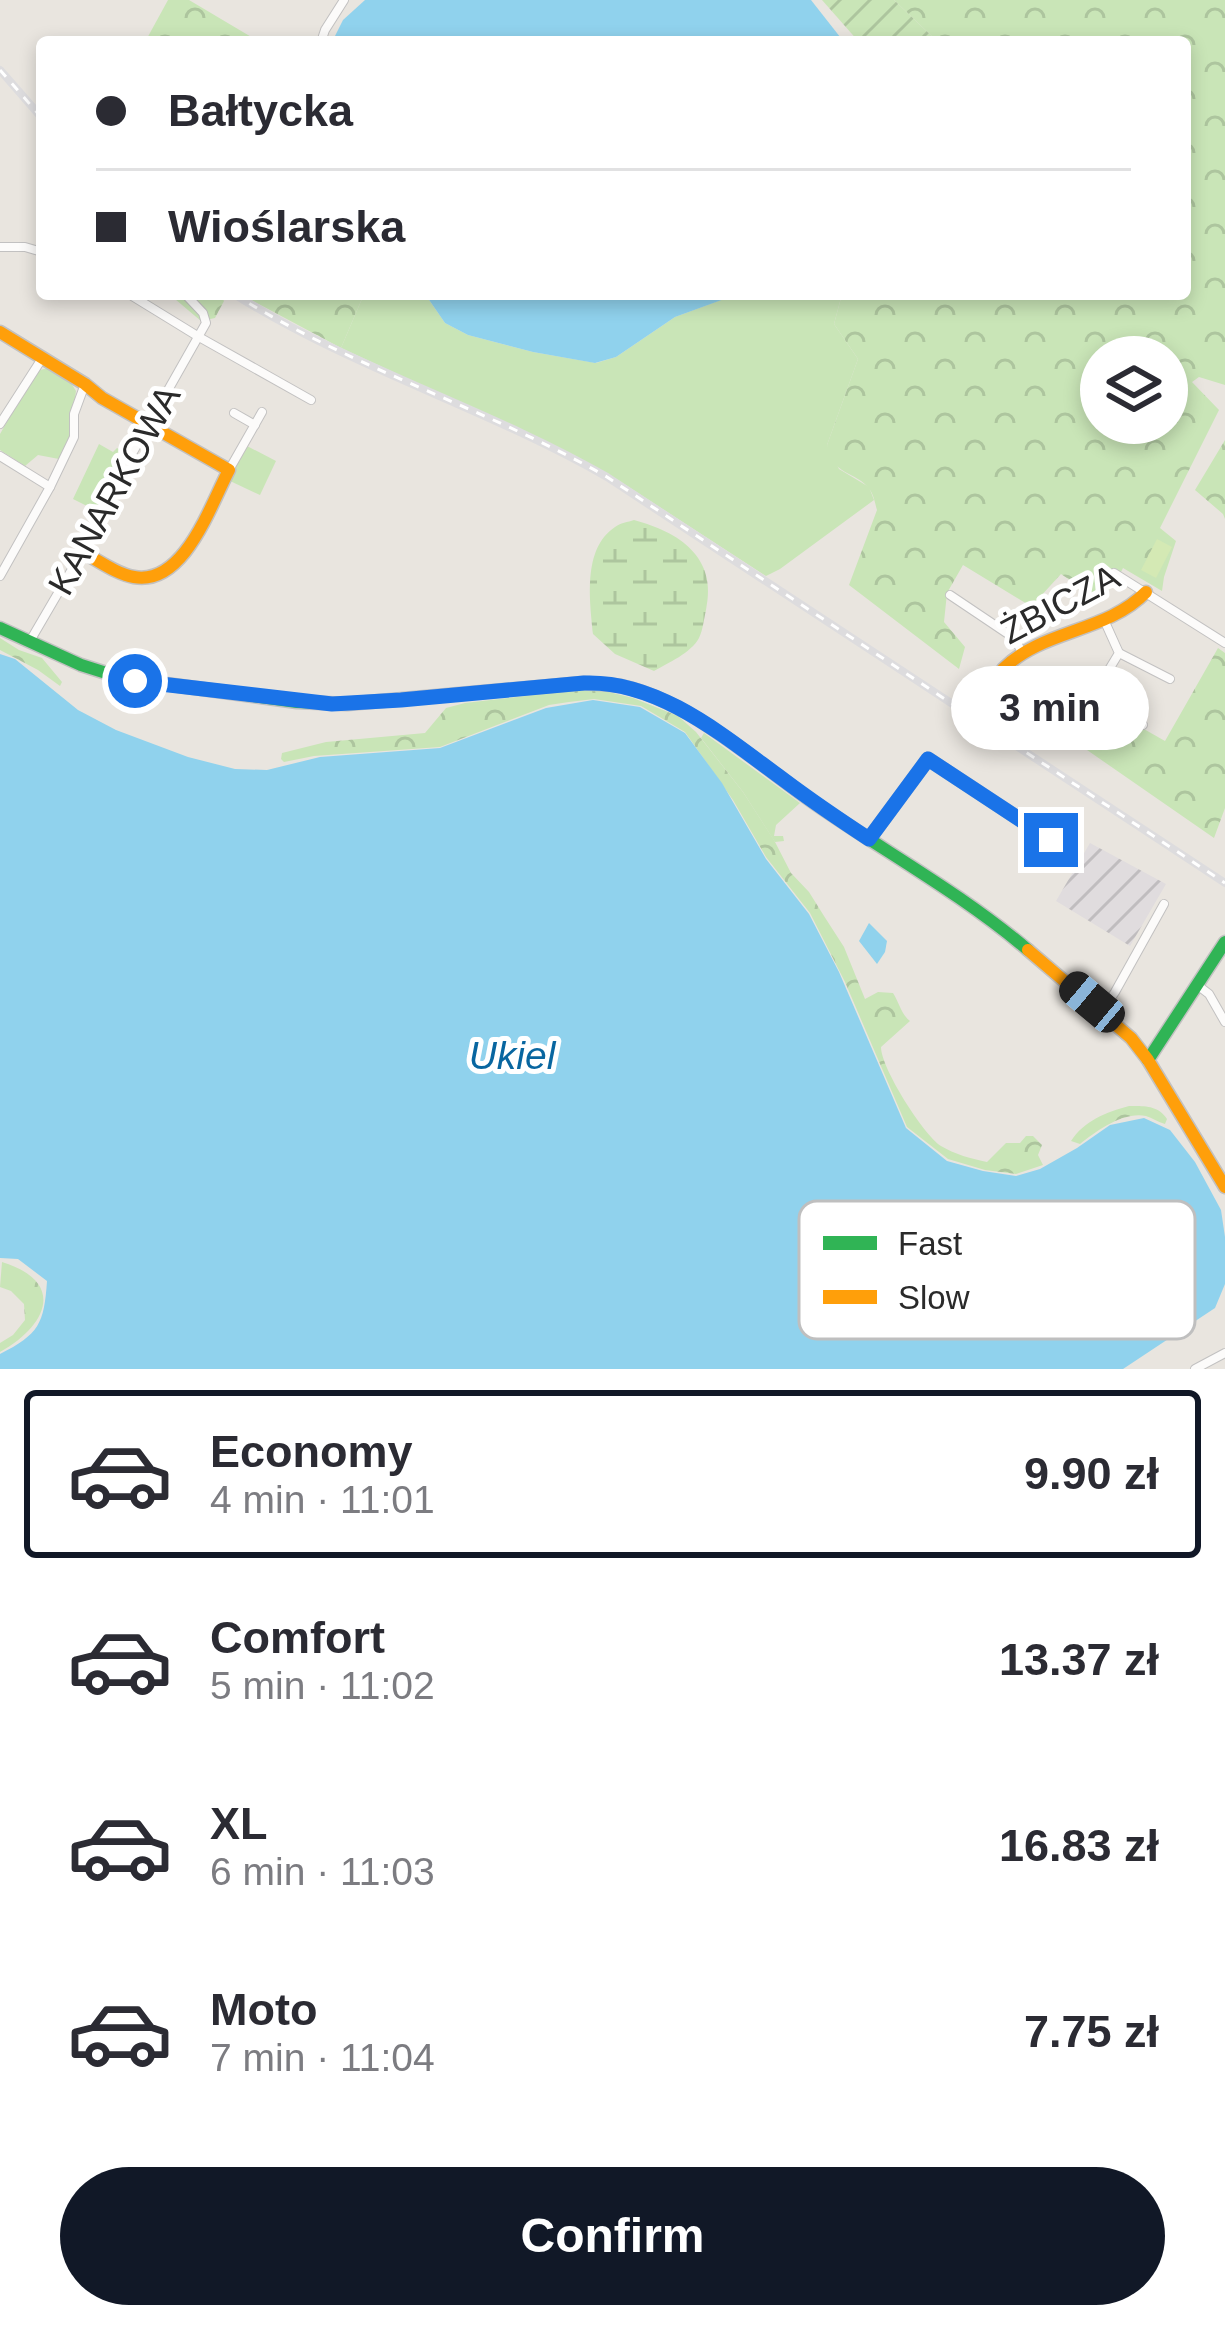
<!DOCTYPE html>
<html lang="en">
<head>
<meta charset="utf-8">
<style>
  :root { --surface:#fff; --page:#f7f7f7; --text:#2b2b33; --muted:#7c7c81; --line:#e1e1e2; --accent:#111827 }
  body { margin:0; font-family:Arial,sans-serif; background:var(--page); color:var(--text); height:100vh; display:flex; flex-direction:column; font-size:45px; white-space:nowrap }
  * { box-sizing:border-box; margin:0 }
  p { font-size:39px; color:var(--muted) }
  .icon { flex:none; width:66px; height:66px; fill:none; stroke:currentColor; stroke-width:2; stroke-linecap:round; stroke-linejoin:round }
  .map { position:relative; height:1369px; overflow:hidden }
  .details { display:flex; flex-direction:column; background:var(--surface); flex:1 }
  .details>* { flex:none }
  .guide { position:absolute; left:36px; top:36px; width:1155px; height:264px; border-radius:12px; box-shadow:0 6px 18px #0003; display:grid; align-content:center; height:264px; padding:0 60px; background:var(--surface) }
  .tools { position:absolute; left:1080px; top:336px; display:grid; gap:24px }
  .tools a { display:grid; place-items:center; width:108px; height:108px; border-radius:50%; background:var(--surface); box-shadow:0 6px 18px #0003; font-size:60px }
  .end { position:absolute; width:54px; height:54px; margin:-27px; border:15px solid #1a73e8; background:#fff; box-shadow:0 0 0 6px #fff }
  .from { border-radius:50% }
  .bubble { position:absolute; height:84px; border-radius:42px; background:var(--surface); box-shadow:0 6px 18px #0003; font-size:39px; font-weight:700; line-height:84px; text-align:center }
  .car { position:absolute; width:36px; height:72px; margin:-36px -18px; border-radius:15px; box-shadow:0 0 9px 3px #0007; background:linear-gradient(#222 24%,#8ab4d8 0 40%,#222 0 76%,#8ab4d8 0 86%,#222 0) }
  .guide b { display:flex; align-items:center; gap:42px; height:114px; font-size:45px }
  .guide b+b { border-top:3px solid var(--line) }
  .guide i { width:30px; height:30px; background:var(--text) }
  ul { padding:21px 0 0; list-style:none }
  li { display:flex; align-items:center; gap:36px; height:168px; margin:0 24px 18px; padding:0 36px; border:6px solid transparent; border-radius:12px }
  li div { flex:1 }
  li b { display:block; font-size:45px }
  li em { font-style:normal; font-weight:700 }
  li.selected { border-color:var(--accent) }
  li>.icon { width:108px; height:108px; stroke-width:1.5 }
  .button { display:flex; gap:24px; margin-top:auto; padding:24px 60px }
  .button a { flex:1; height:138px; border-radius:72px; background:var(--accent); color:#fff; font-size:48px; font-weight:700; line-height:138px; text-align:center }
  .map>svg:first-child { display:block }
</style>
</head>
<body>
<div class="map">
<svg width="1225" height="1369" viewBox="0 0 1225 1369">
  <defs>
    <pattern id="industrial-furrows" width="10" height="10" patternUnits="userSpaceOnUse" patternTransform="scale(3)"><rect width="10" height="10" fill="#e0dcde"/><path d="M-1 1l2-2M0 10L10 0M9 11l2-2" fill="none" stroke="#c0bdbf"/></pattern>
    <pattern id="forest-crowns" width="20" height="18" patternUnits="userSpaceOnUse" patternTransform="scale(3)"><rect width="20" height="18" fill="#c9e5b7"/><path d="M2 6a3 3 0 1 1 6 0M12 15a3 3 0 1 1 6 0" fill="none" stroke="#adc59e"/></pattern>
    <pattern id="wetland-marsh" width="20" height="14" patternUnits="userSpaceOnUse" patternTransform="scale(3)"><rect width="20" height="14" fill="#c9e5b7"/><path d="M1 5h8M5 5V1M11 12h8M15 12V8" fill="none" stroke="#adc59e"/></pattern>
    <pattern id="garden-furrows" width="10" height="10" patternUnits="userSpaceOnUse" patternTransform="scale(3)"><rect width="10" height="10" fill="#c9e5b7"/><path d="M-1 1l2-2M0 10L10 0M9 11l2-2" fill="none" stroke="#adc59e"/></pattern>
  </defs>
  <rect width="100%" height="100%" fill="#e9e5df"/>
  <path fill="url(#industrial-furrows)" d="M1090,843l76,41 -36,62 -74,-45z"/>
  <g fill="#c9e5b7">
    <path d="M364,294h61l20,29 23,12 65,17 63,11 20,-6 59,-40 62,-23h105l-8,30 24,35 -31,86 12,24 30,18 5,13 -94,69 -14,7 -148,-96 -55,-30 -222,-102z"/>
    <path d="M48,368l20,10 8,13 -7,51 -10,17 -21,-4 -13,11 -25,-16v-16l36,-63z"/>
    <path d="M99,444l14,8 4,-4 9,5 -31,57 -22,-11z"/>
    <path d="M247,446l29,15 -16,34 -32,-15z"/>
    <path d="M704,733l96,70 -24,22 -2,11h9l1,5 -9,1 -32,-50 -42,-54z"/>
  </g>
  <g fill="url(#forest-crowns)" fill-rule="evenodd">
    <path d="M168,0h21l71,42h-115z"/>
    <path d="M894,0h331v385l-26,-8 -7,5 27,28 -59,118 16,13 -12,36 -2,14 -39,-23 -8,16 -16,16 -38,-26 -22,24 -2,12 -74,-45 -16,28 -3,29 21,25 -6,22 -110,-84 28,-75c-2,-7 -3,-14 -7,-20 -14,-20 -39,-14 -43,-45l31,-86 -24,-35 8,-30h343v-252h-247zM1101,357h66v66h-66z"/>
    <path d="M169,294h50l5,7 -9,17 -14,3z"/>
    <path d="M240,294h124l-23,54z"/>
    <path d="M1225,440v79l-2,-5 -28,-24z"/>
    <path d="M0,638l19,12 23,8 20,24 -2,4 -22,-16 -38,-20z"/>
    <path d="M1218,648l7,5v155l-11,30 -127,-88 15,-26 -9,-12 5,-9 67,38z"/>
    <path d="M577,690h24l32,8 45,18 18,16 47,60 31,48 17,33 18,19 15,24 20,31 21,52 13,-7 15,1c6,9 8,21 17,28l-29,26c0,21 42,87 60,99 13,8 31,13 46,16l19,-19h14l6,-7h7l9,9 -4,10 5,10 -27,9 -31,-4 -37,-11 -41,-32 -62,-145 -35,-69 -44,-56 -33,-57 -48,-68 -44,-26 -47,-7 -25,3 -20,3 -109,42 -126,9 -30,6 -3,-3 1,-6 44,-11 99,-9 21,-25 19,-5z"/>
    <path d="M1129,1106c15,0 29,-1 38,13l-2,5c-7,-2 -13,-6 -19,-8 -22,-5 -50,15 -66,28l-9,-3c13,-20 35,-29 58,-35z"/>
    <path d="M2,1262c65,20 45,64 -2,90v-9l13,-8 12,-15 -1,-16 -13,-13 -11,-4z"/>
  </g>
  <path fill="url(#wetland-marsh)" d="M634,520c45,12 84,37 72,90 -2,8 -3,20 -7,28 -8,15 -31,25 -45,33l-39,-17 -22,-20c-3,-33 -11,-85 22,-107 5,-4 13,-5 19,-7z"/>
  <path fill="url(#garden-furrows)" d="M822,0h72l44,42h-79z"/>
  <path fill="#d4e9b4" d="M1157,539l15,8 -16,31 -15,-8z"/>
  <g fill="#90d2ed">
    <path d="M365,0h446l33,42h-512l11,-22z"/>
    <path d="M425,294h313l-63,23 -59,40 -21,6 -62,-11 -65,-17 -23,-12z"/>
    <path d="M0,654l15,5 63,51 38,20 72,27 47,12 32,1 53,-13 120,-9 106,-40 47,-8 47,7 45,26 37,50 44,76 43,55 30,58 67,156 41,33 36,10 33,5 24,-7 37,-21 33,-23 34,-7 26,12 25,32 26,48 4,27v47l-10,24 -92,61h-1123v-15c39,-20 44,-30 47,-73l-29,-22 -18,-1z"/>
    <path d="M869,923l18,18 -2,11 -8,12 -18,-23z"/>
  </g>
  <g fill="none" stroke-linecap="round" stroke-linejoin="round">
    <g stroke="#c2c1c1" stroke-width="10">
      <g id="street">
        <path d="M321,42l4,-12 19,-30"/>
        <path d="M0,247h25l17,5"/>
        <path d="M129,294l70,43 112,63"/>
        <path d="M234,413l21,12"/>
        <path d="M0,424l43,-67"/>
        <path d="M0,456l50,31"/>
        <path d="M229,470l33,-58"/>
        <path d="M1114,573l111,70"/>
        <path d="M0,576l50,-89 24,-50v-23l11,-30"/>
        <path d="M950,595l64,43 8,14"/>
        <path d="M30,641l52,-89 34,-70 90,-159 -3,-10 -18,-19"/>
        <path d="M1119,653l51,26"/>
        <path d="M1094,696l49,29"/>
        <path d="M1087,706l32,-53 -14,-31"/>
        <path d="M1196,984l13,10 16,28"/>
        <path d="M1102,1011l13,-19 49,-88"/>
        <path d="M1195,1369l30,-16"/>
      </g>
    </g>
    <g stroke="#c2c1c1" stroke-width="15">
      <g id="fast">
        <path d="M0,628l81,37 41,13 175,24 50,2 237,-21c12,1 25,1 37,3 70,15 137,78 195,118 71,49 146,90 212,146"/>
        <path d="M1148,1060l77,-118"/>
      </g>
    </g>
    <g stroke="#c2c1c1" stroke-width="15">
      <g id="slow">
        <path d="M0,332l85,52 17,14 127,72c-19,36 -45,116 -95,107 -18,-3 -36,-17 -52,-25"/>
        <path d="M1003,669c40,-40 103,-36 143,-77"/>
        <path d="M869,839l59,-80 123,81"/>
        <path d="M1028,950l103,88 17,22 77,127"/>
      </g>
    </g>
    <use href="#street" stroke="#fcfbfa" stroke-width="8"/>
    <use href="#fast" stroke="#30b455" stroke-width="12"/>
    <use href="#slow" stroke="#ff9f0a" stroke-width="12"/>
    <g stroke="#dddcde" stroke-width="8">
      <g id="rail">
        <path d="M0,70l42,48"/>
        <path d="M234,294c117,74 253,114 373,183l618,406"/>
      </g>
    </g>
    <use href="#rail" stroke="#fff" stroke-width="3" stroke-dasharray="9" stroke-linecap="butt"/>
  </g>
  <g fill="none" stroke-linecap="round" stroke-linejoin="round">
    <path stroke="#1a73e8" stroke-width="15" d="M135,681l197,23 69,-4 183,-17c76,-3 142,55 200,97 28,21 56,40 85,59l59,-80 123,81"/>
  </g>
  <g text-anchor="middle" dominant-baseline="central" stroke-width="10" stroke-linejoin="round" paint-order="stroke">
    <g font-size="36" fill="#2a2a2a" stroke="#fff">
      <text transform="translate(114 490) rotate(-61)">KANARKOWA</text>
      <text transform="translate(1060 604) rotate(-28)">ŻBICZA</text>
    </g>
    <g font-size="39" font-style="italic" fill="#0866a0" stroke="#fff">
      <text x="512" y="1055">Ukiel</text>
    </g>
  </g>
  <rect x="799" y="1201" width="396" height="138" rx="18" fill="#fff" stroke="#bfbfbf" stroke-width="3"/>
  <rect x="823" y="1236" width="54" height="14" fill="#30b455"/>
  <rect x="823" y="1290" width="54" height="14" fill="#ff9f0a"/>
  <g font-size="33" fill="#2a2a2a">
    <text x="898" y="1255">Fast</text>
    <text x="898" y="1309">Slow</text>
  </g>
</svg>
<div class="tools">
<a><svg class="icon" aria-label="layers" viewBox="0 0 24 24"><path d="M12 4l9 5-9 5-9-5zM3 14l9 5 9-5"/></svg></a>
</div>
<i class="end from" style="left:135px;top:681px"></i>
<i class="end" style="left:1051px;top:840px"></i>
<div class="bubble" style="left:951px;top:666px;width:198px">3 min</div>
<i class="car" style="left:1092px;top:1002px;rotate:310deg"></i>
<div class="guide">
<b><i class="from"></i>Bałtycka</b>
<b><i></i>Wioślarska</b>
</div>
</div>
<section class="details">
<ul>
<li class="selected"><svg class="icon" aria-label="car" viewBox="0 0 24 24"><path d="M5 17H2v-5l4-1 3-4h7l3 4 3 1v5h-3M9 17h6M6 11h13"/><circle cx="7" cy="17" r="2"/><circle cx="17" cy="17" r="2"/></svg><div><b>Economy</b><p>4 min · 11:01</p></div><em>9.90 zł</em></li>
<li><svg class="icon" aria-label="car" viewBox="0 0 24 24"><path d="M5 17H2v-5l4-1 3-4h7l3 4 3 1v5h-3M9 17h6M6 11h13"/><circle cx="7" cy="17" r="2"/><circle cx="17" cy="17" r="2"/></svg><div><b>Comfort</b><p>5 min · 11:02</p></div><em>13.37 zł</em></li>
<li><svg class="icon" aria-label="car" viewBox="0 0 24 24"><path d="M5 17H2v-5l4-1 3-4h7l3 4 3 1v5h-3M9 17h6M6 11h13"/><circle cx="7" cy="17" r="2"/><circle cx="17" cy="17" r="2"/></svg><div><b>XL</b><p>6 min · 11:03</p></div><em>16.83 zł</em></li>
<li><svg class="icon" aria-label="car" viewBox="0 0 24 24"><path d="M5 17H2v-5l4-1 3-4h7l3 4 3 1v5h-3M9 17h6M6 11h13"/><circle cx="7" cy="17" r="2"/><circle cx="17" cy="17" r="2"/></svg><div><b>Moto</b><p>7 min · 11:04</p></div><em>7.75 zł</em></li>
</ul>
<div class="button"><a>Confirm</a></div>
</section>
</body>
</html>
